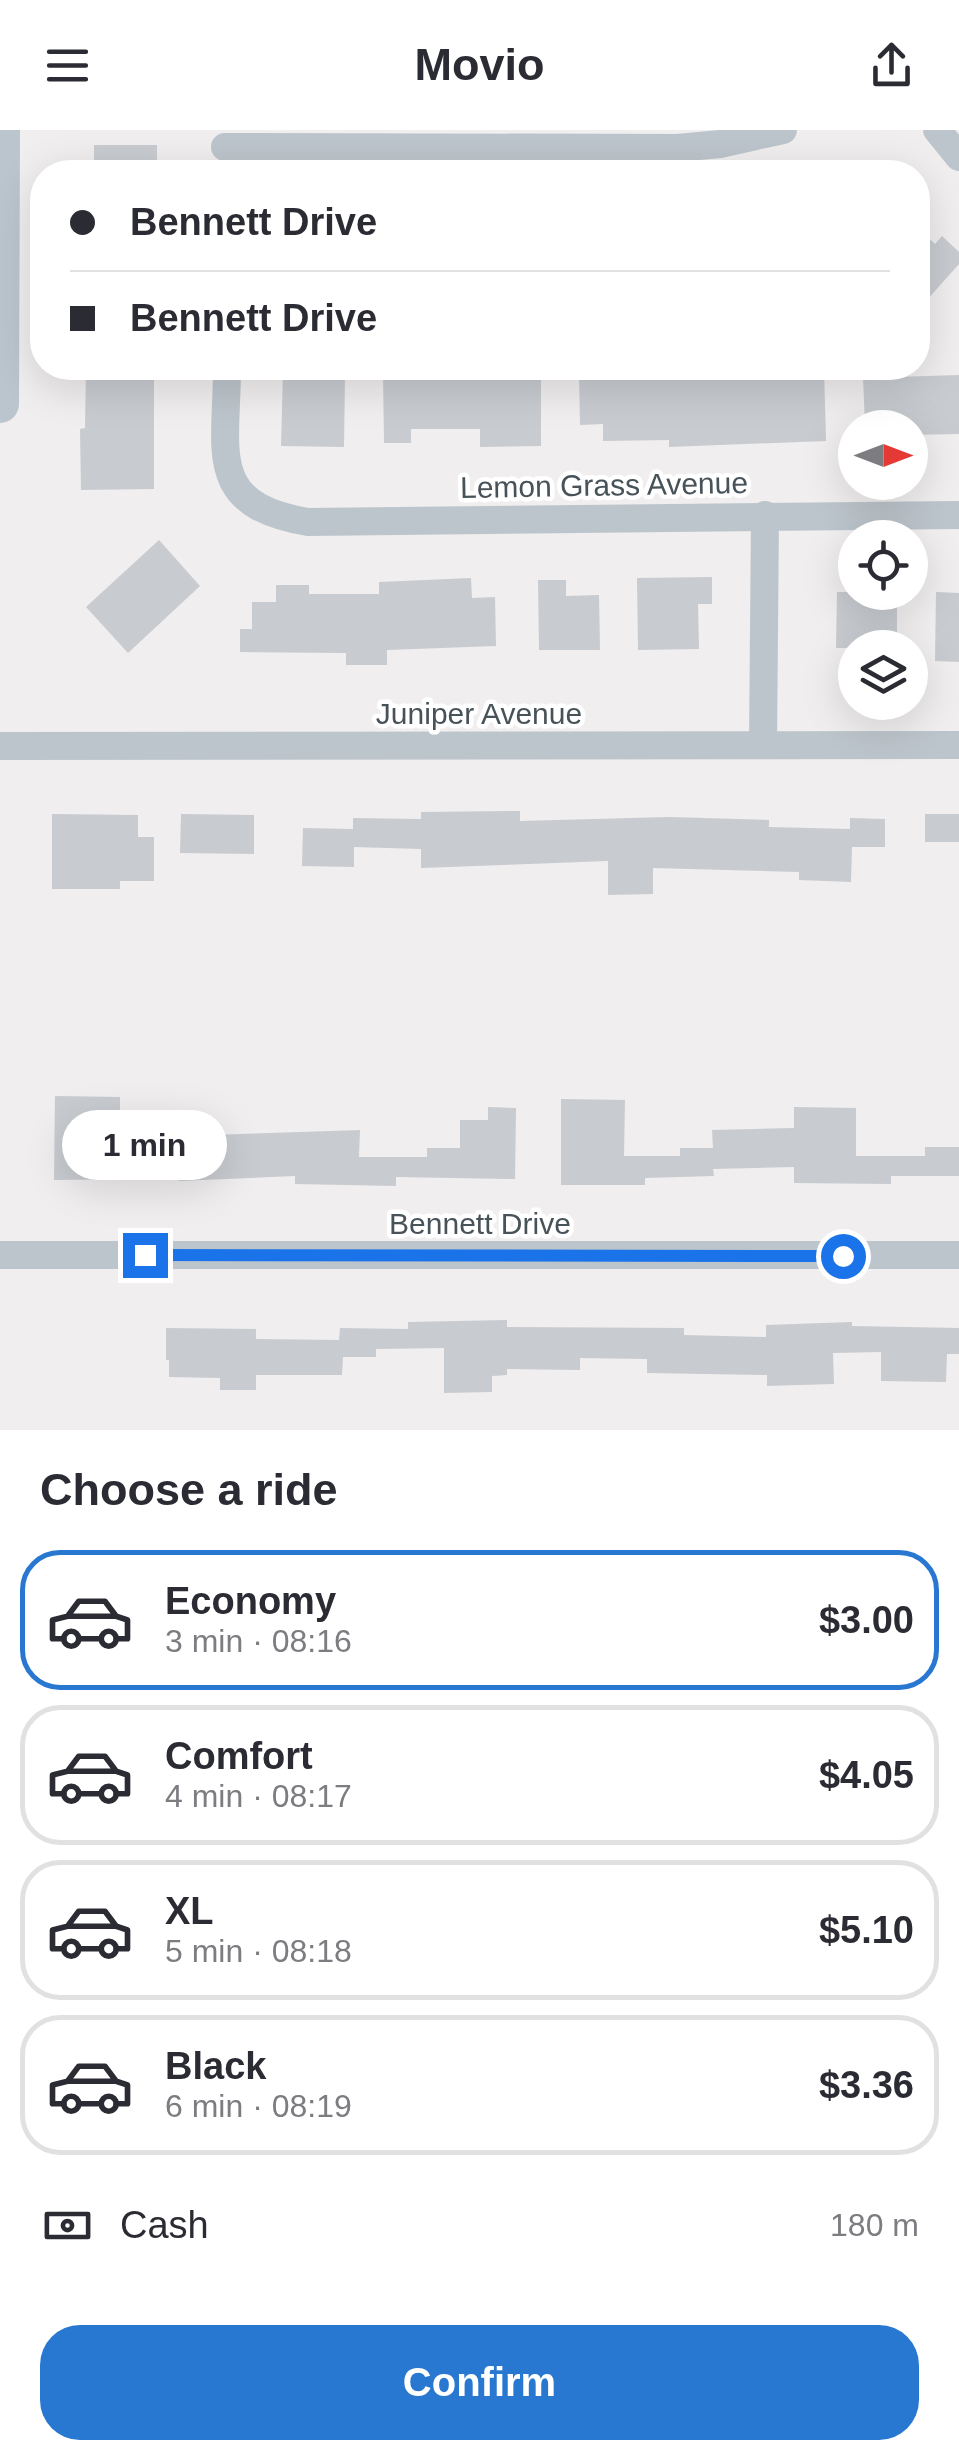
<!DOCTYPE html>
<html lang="en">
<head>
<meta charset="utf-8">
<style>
  :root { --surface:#fff; --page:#f2f2f3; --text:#2b2b33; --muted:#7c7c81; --line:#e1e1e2; --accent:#2877d0 }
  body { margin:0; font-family:Arial,sans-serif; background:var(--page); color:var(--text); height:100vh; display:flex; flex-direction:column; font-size:38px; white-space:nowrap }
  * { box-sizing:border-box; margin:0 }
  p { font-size:32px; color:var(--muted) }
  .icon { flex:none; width:55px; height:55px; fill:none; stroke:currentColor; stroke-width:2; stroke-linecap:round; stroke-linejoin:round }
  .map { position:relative; height:1300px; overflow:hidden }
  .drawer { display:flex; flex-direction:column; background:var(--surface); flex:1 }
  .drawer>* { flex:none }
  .banner { position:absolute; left:30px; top:30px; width:900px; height:220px; border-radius:40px; box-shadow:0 10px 40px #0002; display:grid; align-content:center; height:220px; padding:0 40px; background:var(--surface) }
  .needle { width:65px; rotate:90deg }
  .fabs { position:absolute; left:838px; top:280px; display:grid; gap:20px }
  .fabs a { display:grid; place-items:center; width:90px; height:90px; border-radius:50%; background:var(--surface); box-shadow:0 10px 40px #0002; font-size:50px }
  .end { position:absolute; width:45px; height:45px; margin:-22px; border:12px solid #1a73e8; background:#fff; box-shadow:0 0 0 5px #fff }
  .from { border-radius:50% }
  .bubble { position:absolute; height:70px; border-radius:35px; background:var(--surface); box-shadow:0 10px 40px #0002; font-size:32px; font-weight:700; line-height:70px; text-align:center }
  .banner b { display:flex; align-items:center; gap:35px; height:95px; font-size:38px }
  .banner b+b { border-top:2px solid var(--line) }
  .banner i { width:25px; height:25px; background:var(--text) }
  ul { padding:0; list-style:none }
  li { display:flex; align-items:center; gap:30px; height:140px; margin:0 20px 15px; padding:0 20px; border:5px solid var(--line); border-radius:40px }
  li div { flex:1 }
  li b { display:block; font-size:38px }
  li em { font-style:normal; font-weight:700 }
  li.active { border-color:var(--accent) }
  li>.icon { width:90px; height:90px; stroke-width:1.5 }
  h2 { padding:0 40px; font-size:45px; line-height:120px }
  .pay { display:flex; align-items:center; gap:25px; height:110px; padding:0 40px; font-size:38px }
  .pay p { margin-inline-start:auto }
  .cta { display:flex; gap:20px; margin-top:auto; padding:20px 40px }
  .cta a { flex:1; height:115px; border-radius:40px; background:var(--accent); color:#fff; font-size:40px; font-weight:700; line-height:115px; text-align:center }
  header { display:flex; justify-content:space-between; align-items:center; height:130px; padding:0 40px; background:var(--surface); font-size:45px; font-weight:700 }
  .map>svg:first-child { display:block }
</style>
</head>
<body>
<header><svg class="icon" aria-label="menu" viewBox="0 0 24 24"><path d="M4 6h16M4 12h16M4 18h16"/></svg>Movio<svg class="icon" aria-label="share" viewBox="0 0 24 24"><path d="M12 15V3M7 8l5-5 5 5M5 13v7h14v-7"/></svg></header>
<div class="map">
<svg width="959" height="1300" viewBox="0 0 959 1300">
  <rect width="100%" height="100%" fill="#f0eeee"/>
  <g fill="#c8cbd0">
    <rect x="94" y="15" width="63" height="27"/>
    <path d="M918,98l17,16 7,-8 17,16v12l-41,46z"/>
    <path d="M86,238h68v121l-73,1 -1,-61 5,-1z"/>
    <path d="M479,238h62v78l-61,1v-18h-69v14h-27l-1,-70 96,-1z"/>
    <path d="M669,238h155l2,73 -157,6v-7l-66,1v-17l-23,1 -1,-52 90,-1z"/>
    <path d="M283,242l62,1 -1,74 -63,-1z"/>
    <path d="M959,245v59l-49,1v-7l-45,-3 -2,-47z"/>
    <path d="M159,410l41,46 -72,67 -42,-46z"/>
    <path d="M712,447v27h-14l1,45 -61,1 -1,-72z"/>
    <path d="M471,448l1,20 23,-1 1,49 -109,4v15h-41v-12l-106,-1v-23h12v-27h24v-17h33v9h70v-12z"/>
    <path d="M538,450h28v16l33,-1 1,55h-61z"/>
    <path d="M837,462h60v56h-61z"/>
    <path d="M936,462l23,1v69l-24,-1z"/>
    <path d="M520,681v10l149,-4 100,3v7l81,2v-11l35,1v28h-33l-1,35 -52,-2v-8l-146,-4v26l-45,1v-34l-187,7v-19l-67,-2v20l-52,-1 1,-38 50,1v-11l68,1v-7z"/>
    <path d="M52,684l86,1v22h16v44h-34v8h-68z"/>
    <path d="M181,684l73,1v39l-74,-1z"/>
    <rect x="925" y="684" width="34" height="28"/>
    <path d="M55,966l65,1v54h20v28l-86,1z"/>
    <path d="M561,969l64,1 -1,56h56v-8h33l-1,-18 82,-2v-21l62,1v48h69v-9h34v29h-68v8l-97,-1v-16l-81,2 1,7 -69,2v7h-84z"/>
    <path d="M488,977l28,1 -1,71 -119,-2v9l-101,-2v-8l-116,5 -2,-45 183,-6 -1,27h68v-9h33v-28h28z"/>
    <path d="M507,1190v7l177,1v7l82,2v-12l86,-3v4l107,2v26h-12l-1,28 -65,-1v-29l-48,1 1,31 -67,2v-11l-120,-2v-14l-67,-1v12l-73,-1v6l-15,1v16l-48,1v-45l-68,1v8h-33l-1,18h-86v15h-36v-12l-51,-1v-17h-3v-32l90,1v10l83,1 1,-12 68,1v-7z"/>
  </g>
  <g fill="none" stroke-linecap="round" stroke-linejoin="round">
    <g stroke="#bdc5cc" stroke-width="28">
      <path d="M937,0l22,27"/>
      <path d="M225,17l453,1 42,-4 63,-14"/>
      <path d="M227,238c0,83 -22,137 81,154l651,-7"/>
      <path d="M763,615l2,-230"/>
      <path d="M0,616l959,-1"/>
      <path d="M0,1125h959"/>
    </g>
    <path stroke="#bbc5ce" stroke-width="38" d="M0,274l1,-274"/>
  </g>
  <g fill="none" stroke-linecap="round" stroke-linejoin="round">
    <path stroke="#1a73e8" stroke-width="12" d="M145,1125l698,1"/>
  </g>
  <g text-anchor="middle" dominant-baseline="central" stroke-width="9" stroke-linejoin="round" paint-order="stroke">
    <g font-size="30" fill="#475259" stroke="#fff">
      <text transform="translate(604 355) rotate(-1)">Lemon Grass Avenue</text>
      <text x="479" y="583">Juniper Avenue</text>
      <text x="480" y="1093">Bennett Drive</text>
    </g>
  </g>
</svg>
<div class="fabs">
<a><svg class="needle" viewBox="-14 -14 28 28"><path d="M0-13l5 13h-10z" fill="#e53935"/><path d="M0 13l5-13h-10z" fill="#7c7c81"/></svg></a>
<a><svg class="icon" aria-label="locate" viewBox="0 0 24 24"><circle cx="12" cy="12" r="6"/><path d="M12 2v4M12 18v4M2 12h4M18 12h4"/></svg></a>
<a><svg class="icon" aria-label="layers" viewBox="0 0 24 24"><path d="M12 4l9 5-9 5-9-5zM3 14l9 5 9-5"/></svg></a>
</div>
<i class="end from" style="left:843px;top:1126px"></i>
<i class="end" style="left:145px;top:1125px"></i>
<div class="bubble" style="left:62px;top:980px;width:165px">1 min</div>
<div class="banner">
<b><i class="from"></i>Bennett Drive</b>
<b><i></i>Bennett Drive</b>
</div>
</div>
<section class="drawer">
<h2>Choose a ride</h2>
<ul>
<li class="active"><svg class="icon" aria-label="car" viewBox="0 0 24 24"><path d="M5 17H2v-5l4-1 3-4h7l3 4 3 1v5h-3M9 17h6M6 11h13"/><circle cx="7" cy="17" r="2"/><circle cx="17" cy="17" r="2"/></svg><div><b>Economy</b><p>3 min · 08:16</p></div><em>$3.00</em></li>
<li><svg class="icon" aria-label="car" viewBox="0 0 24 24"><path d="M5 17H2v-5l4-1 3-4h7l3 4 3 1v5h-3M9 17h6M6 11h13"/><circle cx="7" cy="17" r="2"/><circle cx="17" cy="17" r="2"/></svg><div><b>Comfort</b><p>4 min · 08:17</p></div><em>$4.05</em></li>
<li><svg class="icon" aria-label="car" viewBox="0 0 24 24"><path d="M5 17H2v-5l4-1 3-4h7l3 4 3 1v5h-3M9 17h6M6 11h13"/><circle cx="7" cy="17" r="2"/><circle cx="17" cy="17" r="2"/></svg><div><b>XL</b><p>5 min · 08:18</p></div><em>$5.10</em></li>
<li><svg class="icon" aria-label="car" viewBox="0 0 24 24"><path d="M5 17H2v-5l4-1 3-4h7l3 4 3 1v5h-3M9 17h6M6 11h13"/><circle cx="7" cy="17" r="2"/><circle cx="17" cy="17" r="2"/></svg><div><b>Black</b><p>6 min · 08:19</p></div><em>$3.36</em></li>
</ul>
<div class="pay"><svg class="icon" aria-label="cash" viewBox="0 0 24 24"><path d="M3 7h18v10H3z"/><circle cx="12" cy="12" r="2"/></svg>Cash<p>180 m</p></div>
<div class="cta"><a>Confirm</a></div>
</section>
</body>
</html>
